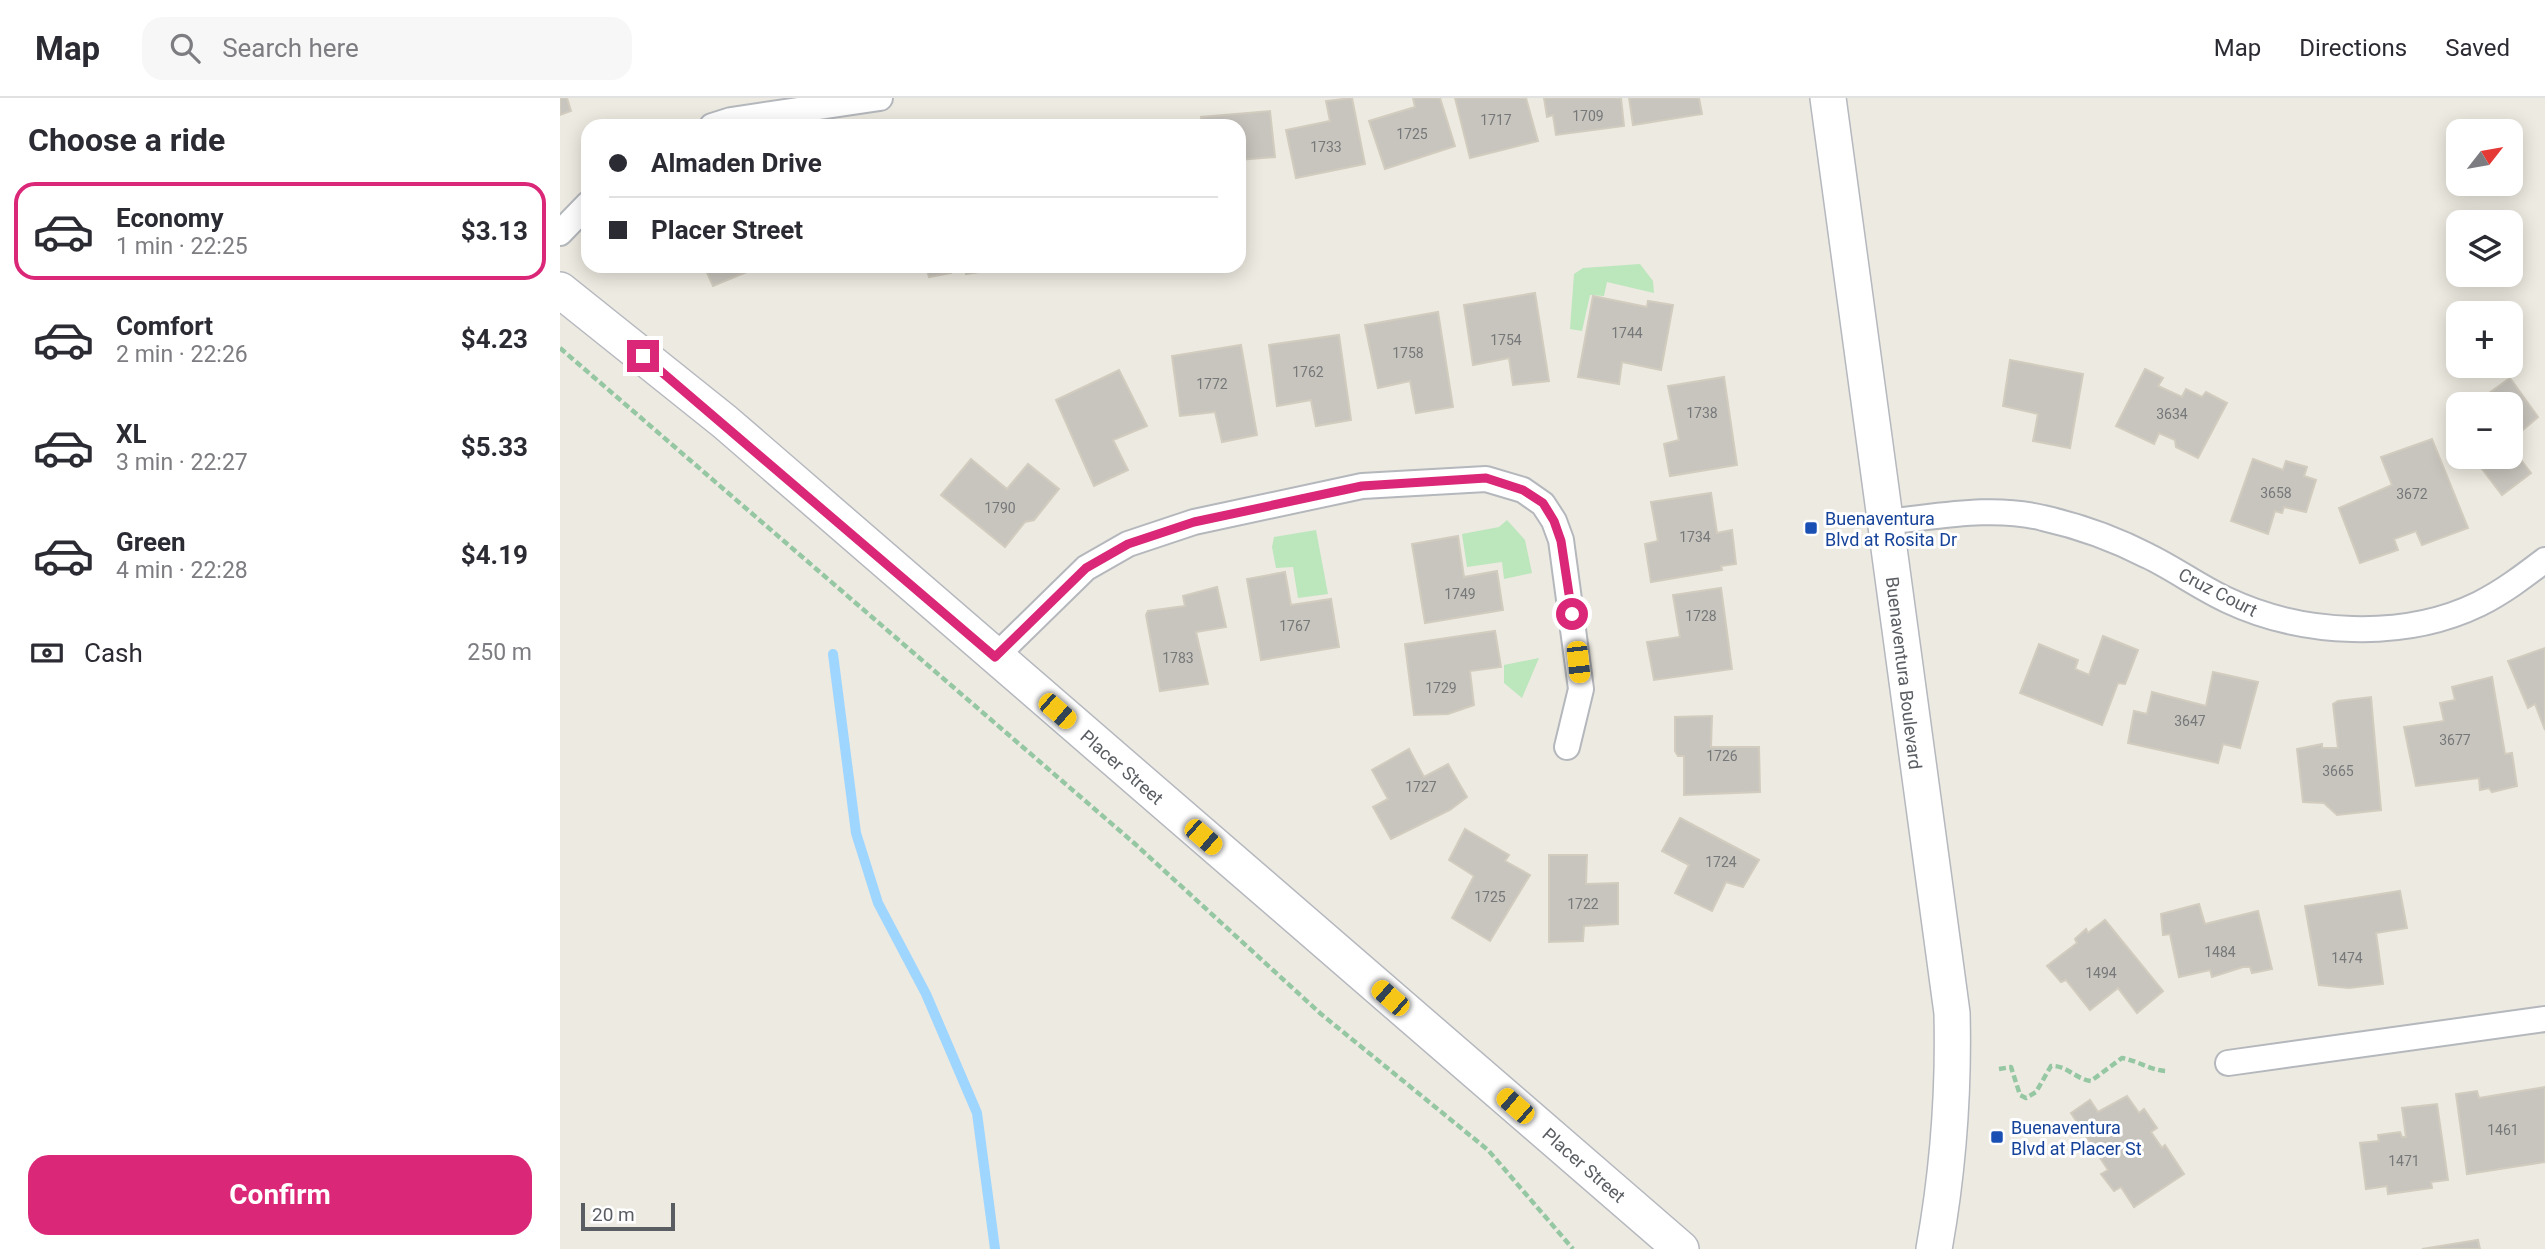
<!DOCTYPE html>
<html lang="en">
<head>
<meta charset="utf-8">
<style>
  :root { --surface:#fff; --page:#f7f7f7; --text:#2b2b33; --muted:#7c7c81; --line:#e1e1e2; --accent:#db2777 }
  body { margin:0; font-family:Roboto,sans-serif; background:var(--page); color:var(--text); height:100vh; display:flex; flex-direction:column; font-size:26px; white-space:nowrap }
  * { box-sizing:border-box; margin:0 }
  p { font-size:23px; color:var(--muted) }
  .icon { flex:none; width:38px; height:38px; fill:none; stroke:currentColor; stroke-width:2; stroke-linecap:round; stroke-linejoin:round }
  .map { position:relative; flex:1; overflow:hidden }
  .drawer { display:flex; flex-direction:column; background:var(--surface); width:560px }
  .drawer>* { flex:none }
  .top-card { position:absolute; left:21px; top:21px; width:665px; height:154px; border-radius:21px; box-shadow:0 4px 18px #0003; display:grid; align-content:center; height:154px; padding:0 28px; background:var(--surface) }
  .needle { width:46px; rotate:59deg }
  .fabs { position:absolute; left:1886px; top:21px; display:grid; gap:14px }
  .fabs a { display:grid; place-items:center; width:77px; height:77px; border-radius:14px; background:var(--surface); box-shadow:0 4px 18px #0003; font-size:35px }
  .scale { position:absolute; left:21px; bottom:18px; width:94px; box-sizing:border-box; padding-left:7px; border:4px solid #5a5e63; border-top:0; font-size:19px; line-height:24px; white-space:nowrap; color:#5a5e63; -webkit-text-stroke:5px #fff; paint-order:stroke }
  .end { position:absolute; width:32px; height:32px; margin:-16px; border:9px solid #db2777; background:#fff; box-shadow:0 0 0 4px #fff }
  .from { border-radius:50% }
  .car { position:absolute; width:21px; height:42px; margin:-21px -10px; border-radius:9px; box-shadow:0 0 5px 2px #0007; background:linear-gradient(#f5c518 24%,#345 0 40%,#f5c518 0 76%,#345 0 86%,#f5c518 0) }
  .top-card b { display:flex; align-items:center; gap:24px; height:66px; font-size:26px }
  .top-card b+b { border-top:2px solid var(--line) }
  .top-card i { width:18px; height:18px; background:var(--text) }
  ul { padding:0; list-style:none }
  li { display:flex; align-items:center; gap:21px; height:98px; margin:0 14px 10px; padding:0 14px; border:4px solid transparent; border-radius:21px }
  li div { flex:1 }
  li b { display:block; font-size:26px }
  li em { font-style:normal; font-weight:700 }
  li.selected { border-color:var(--accent) }
  li>.icon { width:63px; height:63px; stroke-width:1.5 }
  h2 { padding:0 28px; font-size:32px; line-height:84px }
  .pay { display:flex; align-items:center; gap:18px; height:77px; padding:0 28px; font-size:26px }
  .pay p { margin-inline-start:auto }
  .cta { display:flex; gap:14px; margin-top:auto; padding:14px 28px }
  .cta a { flex:1; height:80px; border-radius:21px; background:var(--accent); color:#fff; font-size:28px; font-weight:700; line-height:80px; text-align:center }
  header { display:flex; align-items:center; gap:42px; box-sizing:border-box; height:98px; padding:0 35px; background:var(--surface); border-bottom:2px solid var(--line) }
  header strong { font-size:33px }
  nav { display:flex; gap:38px; margin-inline-start:auto; font-size:24px }
  .search { width:490px; height:63px; background:var(--page); display:flex; align-items:center; gap:18px; box-sizing:border-box; padding:0 24px; border-radius:21px; color:var(--muted); font-size:26px }
  main { display:flex; flex:1; min-height:0 }
  .map>svg:first-child { display:block }
</style>
</head>
<body>
<header>
<strong>Map</strong>
<div class="search"><svg class="icon" aria-label="search" viewBox="0 0 24 24"><circle cx="10" cy="10" r="6"/><path d="M15 15l6 6"/></svg>Search here</div>
<nav><a>Map</a><a>Directions</a><a>Saved</a></nav>
</header>
<main>
<section class="drawer">
<h2>Choose a ride</h2>
<ul>
<li class="selected"><svg class="icon" aria-label="car" viewBox="0 0 24 24"><path d="M5 17H2v-5l4-1 3-4h7l3 4 3 1v5h-3M9 17h6M6 11h13"/><circle cx="7" cy="17" r="2"/><circle cx="17" cy="17" r="2"/></svg><div><b>Economy</b><p>1 min · 22:25</p></div><em>$3.13</em></li>
<li><svg class="icon" aria-label="car" viewBox="0 0 24 24"><path d="M5 17H2v-5l4-1 3-4h7l3 4 3 1v5h-3M9 17h6M6 11h13"/><circle cx="7" cy="17" r="2"/><circle cx="17" cy="17" r="2"/></svg><div><b>Comfort</b><p>2 min · 22:26</p></div><em>$4.23</em></li>
<li><svg class="icon" aria-label="car" viewBox="0 0 24 24"><path d="M5 17H2v-5l4-1 3-4h7l3 4 3 1v5h-3M9 17h6M6 11h13"/><circle cx="7" cy="17" r="2"/><circle cx="17" cy="17" r="2"/></svg><div><b>XL</b><p>3 min · 22:27</p></div><em>$5.33</em></li>
<li><svg class="icon" aria-label="car" viewBox="0 0 24 24"><path d="M5 17H2v-5l4-1 3-4h7l3 4 3 1v5h-3M9 17h6M6 11h13"/><circle cx="7" cy="17" r="2"/><circle cx="17" cy="17" r="2"/></svg><div><b>Green</b><p>4 min · 22:28</p></div><em>$4.19</em></li>
</ul>
<div class="pay"><svg class="icon" aria-label="cash" viewBox="0 0 24 24"><path d="M3 7h18v10H3z"/><circle cx="12" cy="12" r="2"/></svg>Cash<p>250 m</p></div>
<div class="cta"><a>Confirm</a></div>
</section>
<div class="map">
<svg width="1985" height="1151" viewBox="0 0 1985 1151">
  <rect width="100%" height="100%" fill="#edeae1"/>
  <g fill="#bce6bc">
    <path d="M1080,166l13,17 1,12 -47,-11 -3,14 -14,-1 -8,36 -12,-2 4,-55 9,-6z"/>
    <path d="M947,422l18,20 7,33 -28,6 -2,-17 -35,5 -5,-33 37,-7z"/>
    <path d="M756,432l12,64 -30,4 -5,-31 -17,1 -4,-21 2,-10z"/>
    <path d="M979,560l-17,40 -18,-15v-18z"/>
  </g>
  <g fill="none" stroke-linecap="round" stroke-linejoin="round">
    <path stroke="#9fd6ff" stroke-width="10" d="M273,556l23,179 22,70 48,91 51,119 18,136"/>
  </g>
  <g fill="#c8c5be" stroke="#d2ccbf" stroke-width="2">
    <path d="M0,0h7l4,13 -11,4z"/>
    <path d="M792,0l13,66 -69,14 -10,-48 44,-9 -4,-20z"/>
    <path d="M853,0h27l15,48 -70,23 -16,-48 46,-14z"/>
    <path d="M895,0h71l12,43 -68,17z"/>
    <path d="M984,0h77l3,28 -68,9 -3,-20 -6,2z"/>
    <path d="M1069,0h70l3,16 -69,11z"/>
    <path d="M710,13l5,46 -36,3v-34h-37l-1,-9z"/>
    <path d="M144,168h57l-48,20z"/>
    <path d="M366,168h24l1,7 -22,4z"/>
    <path d="M405,168h27v4l-26,4z"/>
    <path d="M975,195l14,88 -36,4 -4,-27 -36,7 -9,-60z"/>
    <path d="M1033,198l54,11 1,-6 25,4 -12,65 -39,-8 -3,22 -41,-7z"/>
    <path d="M878,214l15,95 -37,6 -6,-32 -32,7 -13,-63z"/>
    <path d="M779,237l12,85 -35,6 -5,-26 -34,6 -8,-61z"/>
    <path d="M681,247l16,90 -35,7 -7,-30 -35,4 -8,-60z"/>
    <path d="M1450,262l73,14 -13,74 -37,-7 5,-27 -35,-8z"/>
    <path d="M1585,271l18,9 -5,8 24,11 4,-8 16,8 4,-5 21,11 -29,55 -22,-11 -1,-7 -16,-7 -5,11 -38,-18z"/>
    <path d="M559,272l28,56 -34,14 15,30 -34,16 -38,-86z"/>
    <path d="M1164,279l13,88 -67,11 -6,-32 15,-4 -11,-54z"/>
    <path d="M1950,280l28,39 -27,23v-36h-37z"/>
    <path d="M1899,318v22l-11,-15z"/>
    <path d="M1872,341l36,89 -46,17 -6,-14 -22,8 4,11 -38,13 -21,-55 53,-23 -11,-28z"/>
    <path d="M1951,349l20,26 -29,22 -29,-38h38z"/>
    <path d="M411,361l36,30 21,-25 31,25 -25,31 -9,2 -20,25 -64,-52z"/>
    <path d="M1693,361l30,11 3,-9 21,6 -3,9 12,4 -10,32 -22,-5 -2,6 -7,-2 -7,23 -37,-13z"/>
    <path d="M1151,395l6,40 15,-3 4,34 -15,2 1,4 -71,12 -6,-38 13,-3 -7,-39z"/>
    <path d="M898,438l6,41 33,-6 6,39 -78,13 -13,-79z"/>
    <path d="M725,474l6,33 40,-6 8,48 -78,13 -14,-81z"/>
    <path d="M657,489l9,40 -30,5 12,52 -48,7 -14,-76 2,-4 37,-5 -2,-10z"/>
    <path d="M1161,490l11,81 -78,11 -7,-38 33,-5 -7,-42z"/>
    <path d="M935,533l6,36 -31,4 4,34 -26,9 -34,1 -9,-71z"/>
    <path d="M1543,538l35,14 -13,34 -7,-1 -16,42 -82,-32 19,-49 39,16 -3,9 14,6z"/>
    <path d="M1985,550v82l-10,-26 -7,4 -20,-47z"/>
    <path d="M1653,574l45,10 -18,66 -17,-4 -5,19 -90,-20 6,-32 13,3 5,-22 54,14z"/>
    <path d="M1932,579l13,77 7,-1 5,33 -25,6 -3,-4 -9,2 -1,-12 -63,8 -12,-59 40,-6 -4,-18 15,-3 -3,-13z"/>
    <path d="M1811,599l10,113 -44,5 -13,-12 -21,-1 -6,-53 25,-5v4h16l-5,-44 5,-3z"/>
    <path d="M1152,618l-1,31h48l1,45 -76,3v-39h-6l-3,-5v-34z"/>
    <path d="M849,651l15,28 24,-13 19,33 -17,13 -59,29 -18,-32 15,-8 -16,-29z"/>
    <path d="M1120,720l79,42 -16,27 -17,-5 -14,29 -37,-18 14,-28 -27,-14z"/>
    <path d="M905,731l44,26 -4,6 25,14 -40,66 -38,-23 22,-42 -25,-16z"/>
    <path d="M989,757h38l-1,29 32,-1v41l-34,2 -1,15 -34,1z"/>
    <path d="M1840,793l7,37 -31,5 7,51 -34,4 -30,-3 -14,-79z"/>
    <path d="M1639,806l6,20 53,-13 14,58 -20,4 -2,-6h-7l-31,10 -2,-7 -31,7 -9,-43 -7,1 -2,-21z"/>
    <path d="M1545,822l58,71 -26,22 -19,-25 -28,22 -24,-30 -5,2 -14,-16 30,-23 -2,-4 11,-10 2,4z"/>
    <path d="M1985,989v75l-78,12 -11,-80 21,-3 2,7z"/>
    <path d="M1567,998l12,17 5,-4 13,19 -6,4 11,16 3,-3 19,29 -50,33 -13,-20 -7,4 -13,-17 7,-4 -37,-57 19,-13 8,12z"/>
    <path d="M1877,1006l11,76 -17,2 1,6 -44,6 -1,-8 -21,3 -6,-46 19,-2 -1,-6 22,-3 2,5h4l-4,-29z"/>
    <path d="M1918,1142l2,9h-58z"/>
  </g>
  <g fill="none" stroke-linecap="round" stroke-linejoin="round">
    <g stroke="#b4b7bc" stroke-width="28">
      <g id="minor">
        <path d="M152,28l19,-6 149,-22"/>
        <path d="M0,135l28,-29"/>
        <path d="M1325,424c52,-5 107,-17 158,-4 36,8 72,21 105,38 27,13 51,31 79,44 74,35 176,41 252,4 24,-12 45,-28 66,-44"/>
        <path d="M435,559l91,-89 42,-24 66,-22 168,-36 124,-7 37,11 20,14 11,17 7,19 20,149 -14,58"/>
        <path d="M1668,965l317,-44"/>
      </g>
    </g>
    <g stroke="#b5b8be" stroke-width="38">
      <g id="secondary">
        <path d="M1268,0l124,915c2,80 -4,158 -18,236"/>
        <path d="M0,192l165,132 956,827"/>
      </g>
    </g>
    <g stroke="#95c7a3" stroke-width="4.5" stroke-dasharray="7 3.5" stroke-linecap="butt">
      <path d="M0,250l574,495 187,171 167,136 85,99"/>
      <path d="M1439,971l12,-2 9,28 6,3 10,-6 15,-26c16,-1 24,13 40,15l31,-23c17,3 29,13 46,13"/>
    </g>
    <use href="#minor" stroke="#fff" stroke-width="24"/>
    <use href="#secondary" stroke="#fff" stroke-width="35"/>
  </g>
  <g fill="none" stroke-linecap="round" stroke-linejoin="round">
    <path stroke="#db2777" stroke-width="9" d="M83,258l352,301 91,-89 42,-24 66,-22 168,-36 124,-8 37,12 20,13 11,18 7,20 11,73"/>
  </g>
  <g fill="#1a4fb4" stroke="#fff" stroke-width="2.5">
    <rect x="1244" y="423" width="14" height="14" rx="3.5"/>
    <rect x="1430" y="1032" width="14" height="14" rx="3.5"/>
  </g>
  <g text-anchor="middle" dominant-baseline="central" stroke-width="6" stroke-linejoin="round" paint-order="stroke">
    <g font-size="14" fill="#76787a">
      <text x="1028" y="18">1709</text>
      <text x="936" y="22">1717</text>
      <text x="852" y="36">1725</text>
      <text x="766" y="49">1733</text>
      <text x="1067" y="235">1744</text>
      <text x="946" y="242">1754</text>
      <text x="848" y="255">1758</text>
      <text x="748" y="274">1762</text>
      <text x="652" y="286">1772</text>
      <text x="1142" y="315">1738</text>
      <text x="1612" y="316">3634</text>
      <text x="1716" y="395">3658</text>
      <text x="1852" y="396">3672</text>
      <text x="440" y="410">1790</text>
      <text x="1135" y="439">1734</text>
      <text x="900" y="496">1749</text>
      <text x="1141" y="518">1728</text>
      <text x="735" y="528">1767</text>
      <text x="618" y="560">1783</text>
      <text x="881" y="590">1729</text>
      <text x="1630" y="623">3647</text>
      <text x="1895" y="642">3677</text>
      <text x="1162" y="658">1726</text>
      <text x="1778" y="673">3665</text>
      <text x="861" y="689">1727</text>
      <text x="1161" y="764">1724</text>
      <text x="930" y="799">1725</text>
      <text x="1023" y="806">1722</text>
      <text x="1660" y="854">1484</text>
      <text x="1787" y="860">1474</text>
      <text x="1541" y="875">1494</text>
      <text x="1943" y="1032">1461</text>
      <text x="1844" y="1063">1471</text>
    </g>
    <g font-size="18" fill="#164399" stroke="#fff" text-anchor="start">
      <text x="1265" y="420">Buenaventura<tspan x="1265" dy="21">Blvd at Rosita Dr</tspan></text>
      <text x="1451" y="1029">Buenaventura<tspan x="1451" dy="21">Blvd at Placer St</tspan></text>
    </g>
    <g font-size="18" fill="#5a5e63" stroke="#fff">
      <text transform="translate(1658 494) rotate(27)">Cruz Court</text>
      <text transform="translate(1344 575) rotate(83)">Buenaventura Boulevard</text>
      <text transform="translate(562 669) rotate(41)">Placer Street</text>
      <text transform="translate(1024 1067) rotate(41)">Placer Street</text>
    </g>
  </g>
</svg>
<div class="fabs">
<a><svg class="needle" viewBox="-14 -14 28 28"><path d="M0-13l5 13h-10z" fill="#e53935"/><path d="M0 13l5-13h-10z" fill="#7c7c81"/></svg></a>
<a><svg class="icon" aria-label="layers" viewBox="0 0 24 24"><path d="M12 4l9 5-9 5-9-5zM3 14l9 5 9-5"/></svg></a>
<a>+</a>
<a>−</a>
</div>
<div class="scale">20 m</div>
<i class="end from" style="left:1012px;top:516px"></i>
<i class="end" style="left:83px;top:258px"></i>
<i class="car" style="left:1018px;top:564px;rotate:174deg"></i>
<i class="car" style="left:497px;top:613px;rotate:131deg"></i>
<i class="car" style="left:643px;top:739px;rotate:131deg"></i>
<i class="car" style="left:830px;top:900px;rotate:311deg"></i>
<i class="car" style="left:955px;top:1008px;rotate:311deg"></i>
<div class="top-card">
<b><i class="from"></i>Almaden Drive</b>
<b><i></i>Placer Street</b>
</div>
</div>
</main>
</body>
</html>
